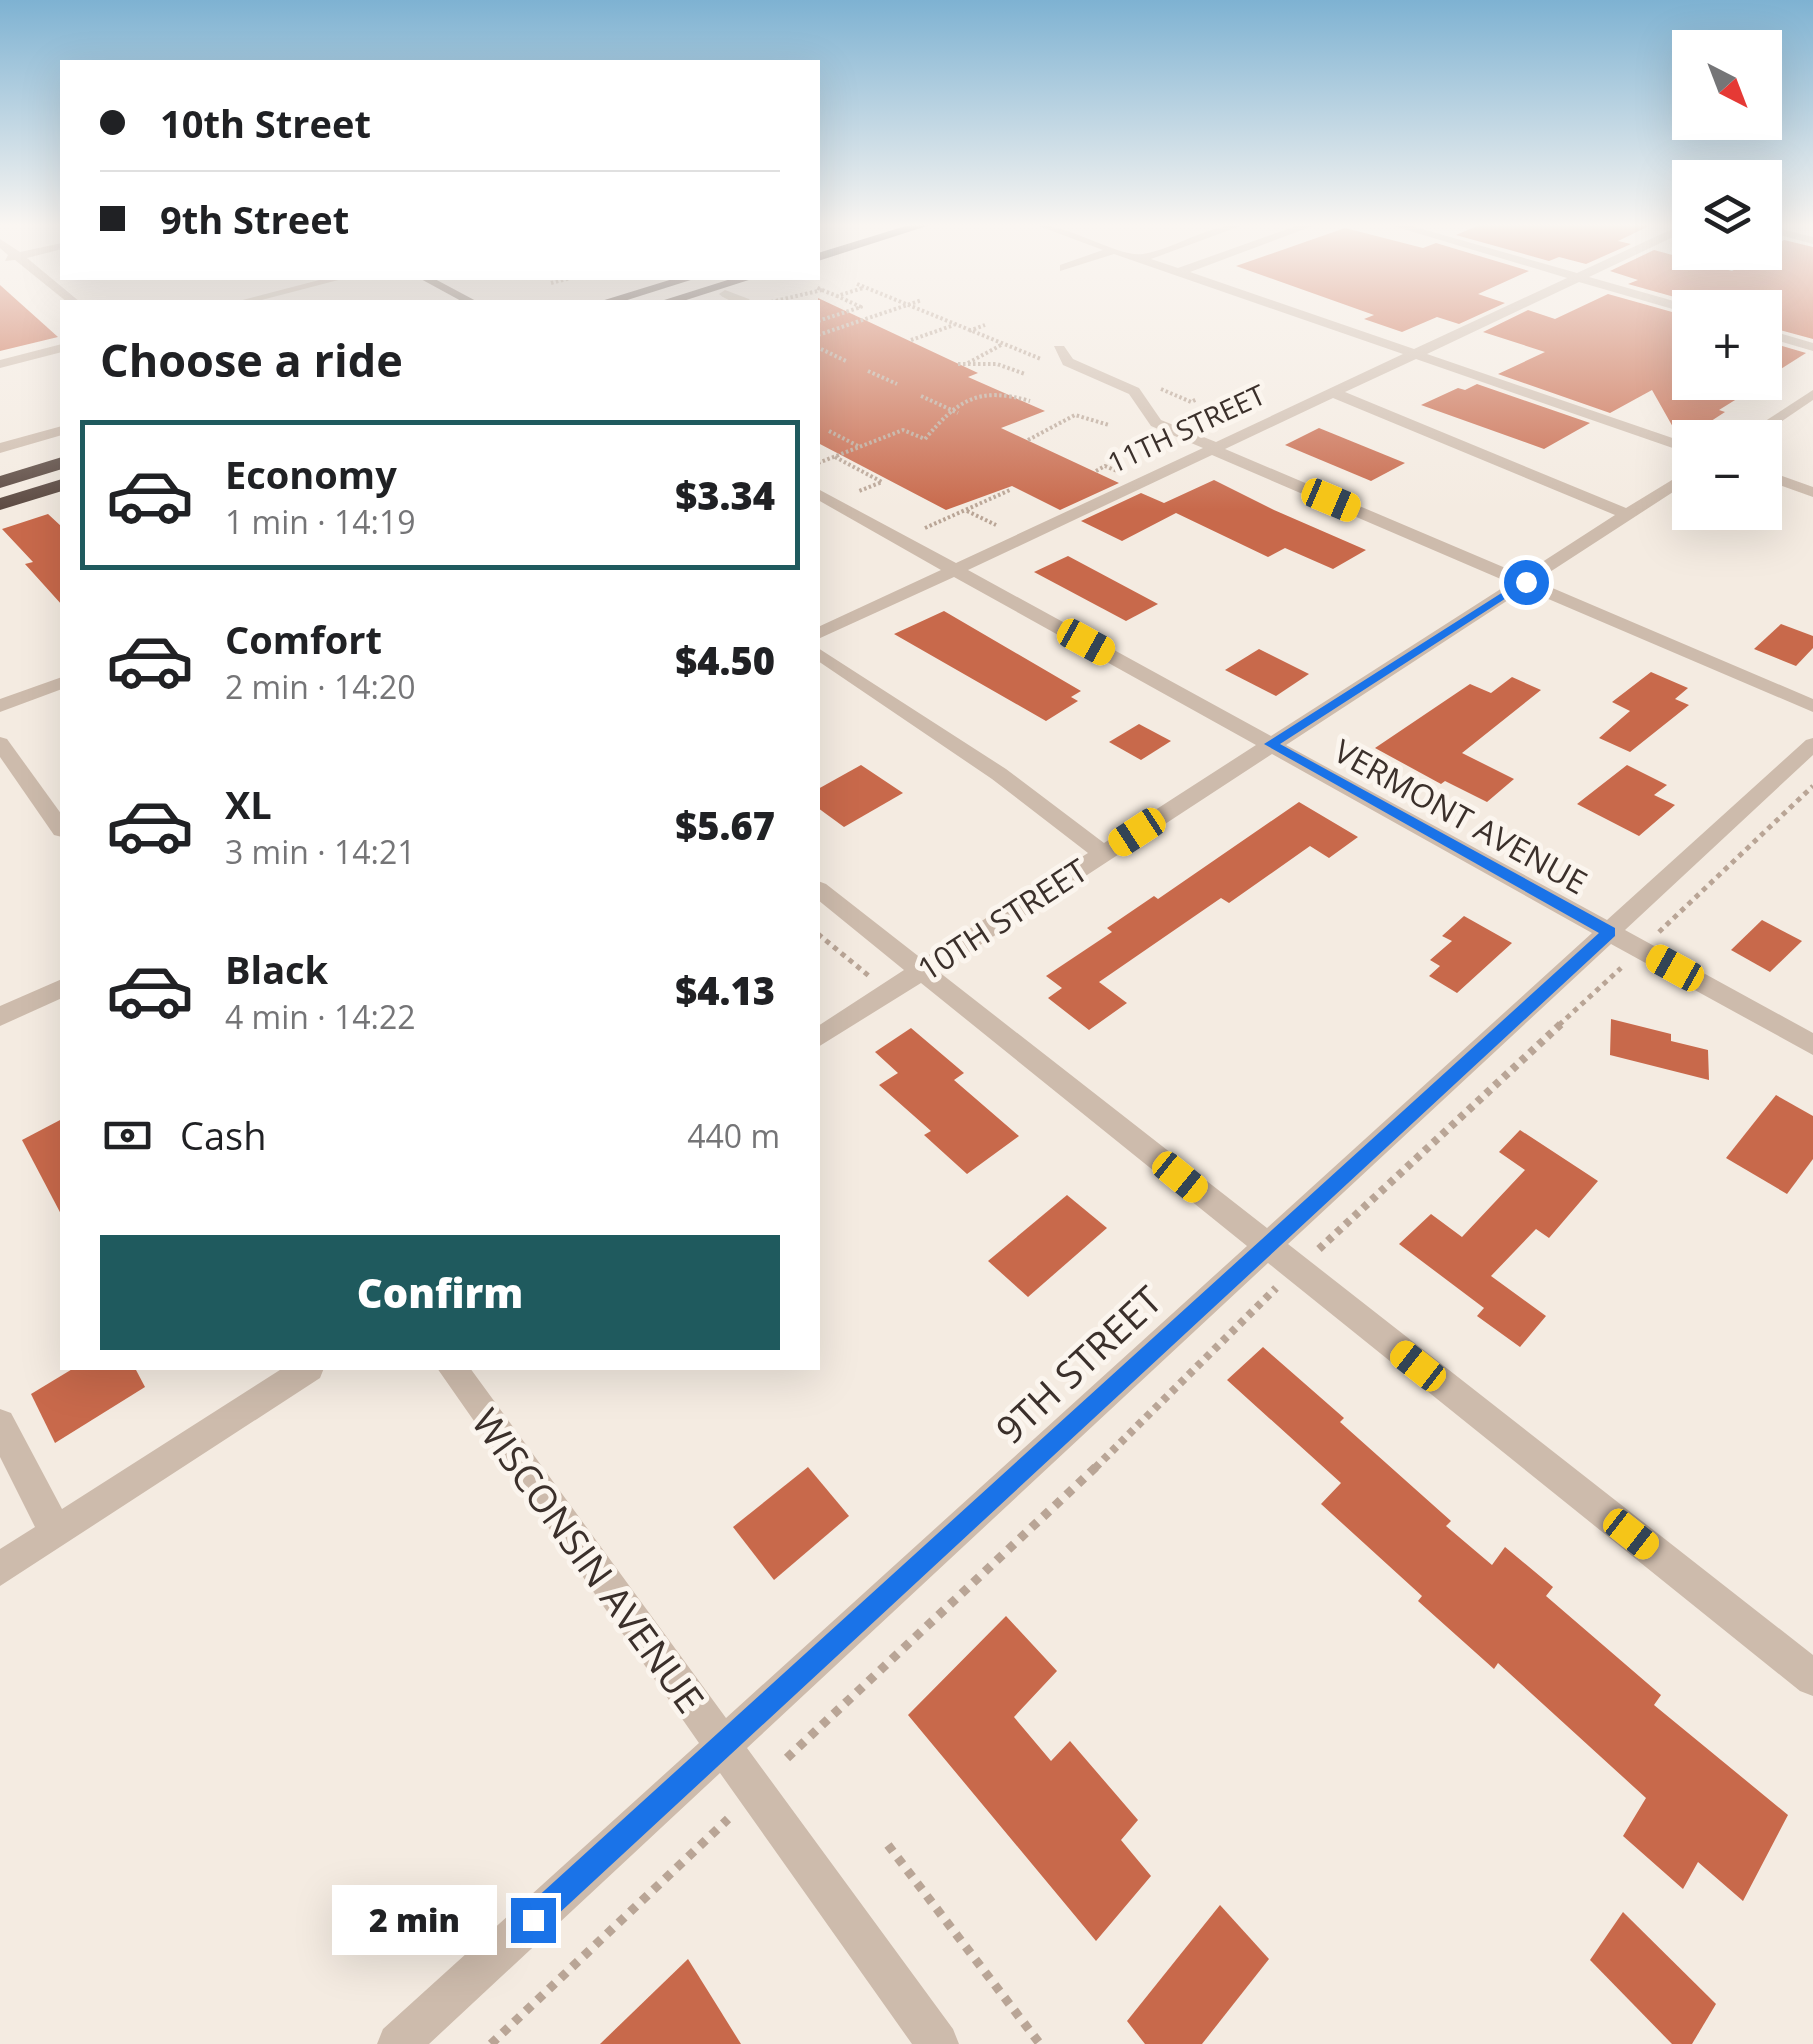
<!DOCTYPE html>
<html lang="en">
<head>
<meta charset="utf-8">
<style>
  :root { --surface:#fff; --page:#f6f6f6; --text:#202124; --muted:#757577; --line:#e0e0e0; --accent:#1f5a5e }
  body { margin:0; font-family:"Open Sans",sans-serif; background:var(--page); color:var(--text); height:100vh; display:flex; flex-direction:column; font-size:38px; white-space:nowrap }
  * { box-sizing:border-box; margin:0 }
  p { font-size:32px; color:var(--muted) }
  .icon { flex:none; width:55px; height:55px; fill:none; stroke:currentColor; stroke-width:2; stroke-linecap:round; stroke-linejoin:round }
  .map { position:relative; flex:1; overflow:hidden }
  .side { position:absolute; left:60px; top:300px; width:760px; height:1070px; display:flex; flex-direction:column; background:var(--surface); border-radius:0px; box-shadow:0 10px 40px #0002 }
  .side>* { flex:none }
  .hud { position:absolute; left:60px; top:60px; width:760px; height:220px; border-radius:0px; box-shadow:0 10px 40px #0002; display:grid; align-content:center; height:220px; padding:0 40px; background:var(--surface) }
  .needle { width:65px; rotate:138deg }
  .buttons { position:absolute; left:1672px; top:30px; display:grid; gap:20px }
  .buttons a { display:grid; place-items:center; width:110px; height:110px; border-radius:0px; background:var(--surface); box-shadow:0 10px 40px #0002; font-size:50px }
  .end { position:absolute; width:45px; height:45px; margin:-22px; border:12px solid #1a73e8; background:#fff; box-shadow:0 0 0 5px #fff }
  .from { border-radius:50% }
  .bubble { position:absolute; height:70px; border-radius:0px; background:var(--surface); box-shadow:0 10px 40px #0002; font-size:32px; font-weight:800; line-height:70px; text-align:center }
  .car { position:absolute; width:30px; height:60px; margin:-30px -15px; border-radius:12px; box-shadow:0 0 8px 2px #0007; background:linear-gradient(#f5c518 24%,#345 0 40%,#f5c518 0 76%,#345 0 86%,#f5c518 0) }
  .hud b { display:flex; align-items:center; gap:35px; height:95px; font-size:38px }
  .hud b+b { border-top:2px solid var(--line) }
  .hud i { width:25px; height:25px; background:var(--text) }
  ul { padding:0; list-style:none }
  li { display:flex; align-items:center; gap:30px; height:150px; margin:0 20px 15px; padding:0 20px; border:5px solid transparent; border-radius:0px }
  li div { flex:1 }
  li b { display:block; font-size:38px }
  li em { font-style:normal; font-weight:800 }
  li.selected { border-color:var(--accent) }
  li>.icon { width:90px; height:90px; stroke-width:1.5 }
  h2 { padding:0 40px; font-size:45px; line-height:120px }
  .pay { display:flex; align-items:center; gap:25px; height:110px; padding:0 40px; font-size:38px }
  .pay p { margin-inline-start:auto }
  .cta { display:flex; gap:20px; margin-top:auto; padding:20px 40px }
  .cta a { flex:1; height:115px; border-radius:0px; background:var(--accent); color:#fff; font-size:40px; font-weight:800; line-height:115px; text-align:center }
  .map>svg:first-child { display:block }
</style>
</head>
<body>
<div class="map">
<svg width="1813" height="2044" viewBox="0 0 1813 2044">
  <rect width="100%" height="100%" fill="#f4ebe1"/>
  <g fill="#c8694b">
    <path d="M1479,225h172l-33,16 13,3 -45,20 -27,-7 -10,4 -93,-26z"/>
    <path d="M1345,228l78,20 13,-5 93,28 -51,23 27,9 -46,21 -22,-7 -35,15 -38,-13 10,-4 -138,-49z"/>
    <path d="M1784,240l29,7v92l-48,-13v-18h-67l-2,-5 -68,-19 10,-4 -28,-9 44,-21 78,21z"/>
    <path d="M0,285l58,52 -58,14z"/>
    <path d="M1608,294l82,23v65h74l-45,28 6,2 -40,26 -7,-2 -26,-46 -42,23 -112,-39 47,-22 -62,-20 45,-22 27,9z"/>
    <path d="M818,298l160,75 -10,4 77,34 -44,17 118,55 -59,27 -48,-24 -66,24 -128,-67z"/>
    <path d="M1765,341l41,12 -41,26z"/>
    <path d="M1477,384l113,39 -46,26 -123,-44 37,-17 7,2z"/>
    <path d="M1319,428l86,35 -34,18 -86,-36z"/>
    <path d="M1214,480l60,30 92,40 -33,19 -48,-21 -17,9 -92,-44 -54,28 -41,-20 60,-28 23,10z"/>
    <path d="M48,514l14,13v78l-37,-41 8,-2 -31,-33z"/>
    <path d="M1068,556l90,48 -32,17 -92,-49z"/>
    <path d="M944,611l137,80 -10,6 7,4 -32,20 -152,-87z"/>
    <path d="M1781,624l32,12v12l-17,18 -42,-17z"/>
    <path d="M1259,649l50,25 -33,22 -51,-26z"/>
    <path d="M1651,672l37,16 -13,11 14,6 -59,47 -31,-14 31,-27 -18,-9z"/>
    <path d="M1512,677l29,13 -79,63 52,26 -27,23 -42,-21 -4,3 -66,-36 95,-64 21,9z"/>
    <path d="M1139,724l32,17 -30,19 -32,-18z"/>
    <path d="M861,765l42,28 -59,34 -26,-19v-19z"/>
    <path d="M1627,765l40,20 -13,10 21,10 -36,31 -62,-32z"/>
    <path d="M1299,802l59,35 -29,21 -19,-12 -81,57 -8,-5 -122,84 28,21 -38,27 -41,-32 14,-10 -16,-12 66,-44 -5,-4 47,-32 4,3z"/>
    <path d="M1464,916l48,27 -55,50 -28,-17 11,-10 -10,-6 22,-19 -10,-5z"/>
    <path d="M1762,920l40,21 -32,31 -39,-22z"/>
    <path d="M1611,1019l60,15v7l37,9 1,30 -99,-25z"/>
    <path d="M911,1028l53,45 -10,7 65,56 -52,38 -43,-39 7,-4 -52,-46 19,-12 -23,-21z"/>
    <path d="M1776,1095l37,21v43l-26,35 -61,-36z"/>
    <path d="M62,1119v97l-40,-76z"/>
    <path d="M1520,1130l78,51 -49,57 -13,-9 -45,47 55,40 -26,31 -43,-31 7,-8 -85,-64 32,-30 31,23 63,-67 -26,-18z"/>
    <path d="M1067,1195l40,33 -79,69 -40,-36z"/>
    <path d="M1263,1347l81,71 -4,4 111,99 -5,5 46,39 13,-18 48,40 -7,9 115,99 -7,10 134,110 -45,86 -45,-39 -15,27 -60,-53 23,-38 -148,-135 -4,6 -76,-68 4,-5 -101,-92 20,-21 -114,-103z"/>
    <path d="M74,1368h61l10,19 -90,56 -24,-49z"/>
    <path d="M808,1467l41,49 -75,64 -41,-53z"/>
    <path d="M1006,1616l51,55 -43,46 37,44 19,-20 68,79 -17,20 30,36 -55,65 -188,-226z"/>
    <path d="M1220,1905l49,54 -67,85h-57l-18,-23z"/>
    <path d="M1623,1912l93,92 -24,40h-20l-82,-84z"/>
    <path d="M688,1959l53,85h-141z"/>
  </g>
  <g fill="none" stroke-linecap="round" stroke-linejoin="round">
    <g stroke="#b9a596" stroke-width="4" stroke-dasharray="2.5 2.5" stroke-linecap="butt">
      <path d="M551,283l20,-5"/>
      <path d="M857,284l184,75"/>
      <path d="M822,290l15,6 26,-8"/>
      <path d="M771,302l51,-12 -6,-3"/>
      <path d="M818,321l43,-14 -24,-11"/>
      <path d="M969,331l16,-6"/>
      <path d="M818,335l104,-35"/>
      <path d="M911,340l43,-15"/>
      <path d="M821,349l25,12"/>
      <path d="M968,363l33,-18"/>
      <path d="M958,364h39l28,10"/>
      <path d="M868,371l29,13"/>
      <path d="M1161,389l30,13 6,-3"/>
      <path d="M921,396l37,17"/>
      <path d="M829,431l29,15"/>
      <path d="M1028,440l47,-25 34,10"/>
      <path d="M835,457l47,25 -23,9"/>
      <path d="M818,463l85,-33 22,9c33,-39 53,-53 105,-38"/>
      <path d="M1096,471l9,-5 12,5"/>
      <path d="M967,511l29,14"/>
      <path d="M925,528l85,-38"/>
    </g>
    <g stroke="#b9a596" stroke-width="5" stroke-dasharray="5 5" stroke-linecap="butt">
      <path d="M1659,932l154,-146"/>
      <path d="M818,934l51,42"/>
      <path d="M1559,1025l62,-57"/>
    </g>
    <g stroke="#b9a596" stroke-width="8" stroke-dasharray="6 6" stroke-linecap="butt">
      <path d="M1319,1249l243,-226"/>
      <path d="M1095,1468l181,-180"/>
    </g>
    <g stroke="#b9a596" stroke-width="9" stroke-dasharray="8 8" stroke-linecap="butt">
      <path d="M787,1758l311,-293"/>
      <path d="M888,1845l152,199"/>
      <path d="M491,2044l237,-225"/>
    </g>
    <g fill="#cdbbac" fill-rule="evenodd">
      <path d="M1036,225c33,-1 83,33 107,29 35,-6 64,-30 100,-29l-92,34 27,9 121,-43h16l-125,47 224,77 153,-71 -177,-53h18l169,48 104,-48h9v4l-101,48 106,30 -5,1v6l-111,-32 -152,72 263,90v10l-274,-95 -71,33 281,116 64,-39v12l-154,100 277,118v13l-288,-123 -239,156 321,175 199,-180 7,-2v17l-188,175 188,103v22l-202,-111 -323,300 525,411v41l-13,-5 -532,-428 -521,485 206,281 6,15h-47l-192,-271 -291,271h-52l6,-15 316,-286 -262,-375h33l256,350 521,-472 -326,-263 -103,64v-21l86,-56 -86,-70v-19l8,3 96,75 166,-106 -96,-74 -174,-118v-13l188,121 98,74 152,-98 -302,-168 -136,62v-12l123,-57 -123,-70v-11l138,74 247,-115 -52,-22 -22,-32 -66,-29 -9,-19h10l9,13 66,29 22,32 55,22 187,-88 -289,-100 -54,17v-6l43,-15zM1333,398l282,117 -93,60 -297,-126zM1212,455l298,128 -239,153 -303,-166zM1272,754l320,179 -325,295 -328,-256z"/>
      <path d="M1765,225l48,12v7l-48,-13z"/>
      <path d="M0,239l20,13 42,-9v6l-35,9 53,44h-13l-52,-42 -10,1 3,-6 -8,-7z"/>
      <path d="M327,278h19l-92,24h-19z"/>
      <path d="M725,290l24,9 2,3c-11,1 -23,0 -32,-8z"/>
      <path d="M1765,329l48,14v8l-48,-14z"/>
      <path d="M62,344v8l-62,16v-8z"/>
      <path d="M1813,390v10l-56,38h-18z"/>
      <path d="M62,426v9l-62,18v-10z"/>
      <path d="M1765,470l48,17v10l-48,-17z"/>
      <path d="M62,677v12l-62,23v-13z"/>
      <path d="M0,737l7,2 55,76v22l-8,-2 -54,-78z"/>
      <path d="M62,979v19l-62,28v-20z"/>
      <path d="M283,1368h41l-4,10 -320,208v-37l35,-22 -35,-70v-48l11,4 51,96z"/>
    </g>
    <path fill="#7d675c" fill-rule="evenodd" d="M419,278h14l45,24h-15z"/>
    <g fill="#5c4a42" fill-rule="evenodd">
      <path d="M909,225h21l-112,36v-8z"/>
      <path d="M676,278h21l-76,24h-23z"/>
      <path d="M734,278h21l-75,24 -19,-1z"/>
      <path d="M62,457v12l-62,19v-12z"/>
      <path d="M62,479v12l-62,19v-12z"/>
    </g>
  </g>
  <linearGradient id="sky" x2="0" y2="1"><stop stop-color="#7eb2d2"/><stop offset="0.44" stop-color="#faf6f2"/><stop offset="1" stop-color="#faf6f2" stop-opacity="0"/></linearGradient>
  <rect width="1813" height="511" fill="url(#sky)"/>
  <path fill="#1a73e8" d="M1522,580l9,2 -251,162 335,184v8l-1073,993 -9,4 -10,-4 -3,-9 3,-10 1076,-977 -335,-189z"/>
  <g text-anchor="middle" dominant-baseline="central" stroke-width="10" stroke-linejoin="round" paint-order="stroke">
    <g font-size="28" fill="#3b302b" stroke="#fbf5ee">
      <text transform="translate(1186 428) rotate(-25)">11TH STREET</text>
    </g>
    <g font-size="32" fill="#3b302b" stroke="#fbf5ee">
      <text transform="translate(1461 816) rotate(29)">VERMONT AVENUE</text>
      <text transform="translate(1002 919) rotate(-33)">10TH STREET</text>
    </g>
    <g font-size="38" fill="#3b302b" stroke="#fbf5ee">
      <text transform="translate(1078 1364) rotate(-43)">9TH STREET</text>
      <text transform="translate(589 1560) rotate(54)">WISCONSIN AVENUE</text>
    </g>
  </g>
</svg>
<div class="buttons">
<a><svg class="needle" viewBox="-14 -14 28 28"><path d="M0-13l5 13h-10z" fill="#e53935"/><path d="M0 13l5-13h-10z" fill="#757577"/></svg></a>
<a><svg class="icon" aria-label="layers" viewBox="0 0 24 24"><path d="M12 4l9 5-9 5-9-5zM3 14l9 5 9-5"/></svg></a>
<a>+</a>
<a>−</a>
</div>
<i class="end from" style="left:1526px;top:582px"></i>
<i class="end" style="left:533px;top:1920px"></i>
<div class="bubble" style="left:332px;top:1885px;width:165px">2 min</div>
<i class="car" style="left:1331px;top:500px;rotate:113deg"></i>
<i class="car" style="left:1086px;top:642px;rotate:119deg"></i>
<i class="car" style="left:1137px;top:832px;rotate:237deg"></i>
<i class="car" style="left:1675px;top:968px;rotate:299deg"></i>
<i class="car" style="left:1180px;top:1177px;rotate:129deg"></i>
<i class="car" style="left:1418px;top:1366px;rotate:308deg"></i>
<i class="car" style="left:1631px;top:1534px;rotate:128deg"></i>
<div class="hud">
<b><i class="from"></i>10th Street</b>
<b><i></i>9th Street</b>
</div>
<section class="side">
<h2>Choose a ride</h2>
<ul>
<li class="selected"><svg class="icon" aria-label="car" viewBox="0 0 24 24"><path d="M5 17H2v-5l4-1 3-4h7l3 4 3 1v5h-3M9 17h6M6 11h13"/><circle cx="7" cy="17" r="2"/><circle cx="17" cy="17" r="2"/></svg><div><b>Economy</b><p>1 min · 14:19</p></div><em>$3.34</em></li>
<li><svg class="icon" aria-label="car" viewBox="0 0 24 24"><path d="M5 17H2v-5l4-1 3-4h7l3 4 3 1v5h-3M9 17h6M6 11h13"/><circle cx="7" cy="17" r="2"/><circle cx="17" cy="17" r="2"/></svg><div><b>Comfort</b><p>2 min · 14:20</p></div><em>$4.50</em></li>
<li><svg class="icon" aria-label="car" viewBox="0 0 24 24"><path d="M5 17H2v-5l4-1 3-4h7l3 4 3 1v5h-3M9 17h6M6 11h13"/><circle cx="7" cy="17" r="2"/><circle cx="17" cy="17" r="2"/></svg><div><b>XL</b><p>3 min · 14:21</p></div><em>$5.67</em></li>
<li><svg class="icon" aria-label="car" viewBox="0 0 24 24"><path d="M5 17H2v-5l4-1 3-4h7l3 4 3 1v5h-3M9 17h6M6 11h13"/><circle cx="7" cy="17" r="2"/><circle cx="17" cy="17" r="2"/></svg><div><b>Black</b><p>4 min · 14:22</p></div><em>$4.13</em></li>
</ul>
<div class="pay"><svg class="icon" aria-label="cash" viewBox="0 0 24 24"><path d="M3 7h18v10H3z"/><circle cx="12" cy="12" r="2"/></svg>Cash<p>440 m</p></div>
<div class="cta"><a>Confirm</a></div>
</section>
</div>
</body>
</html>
